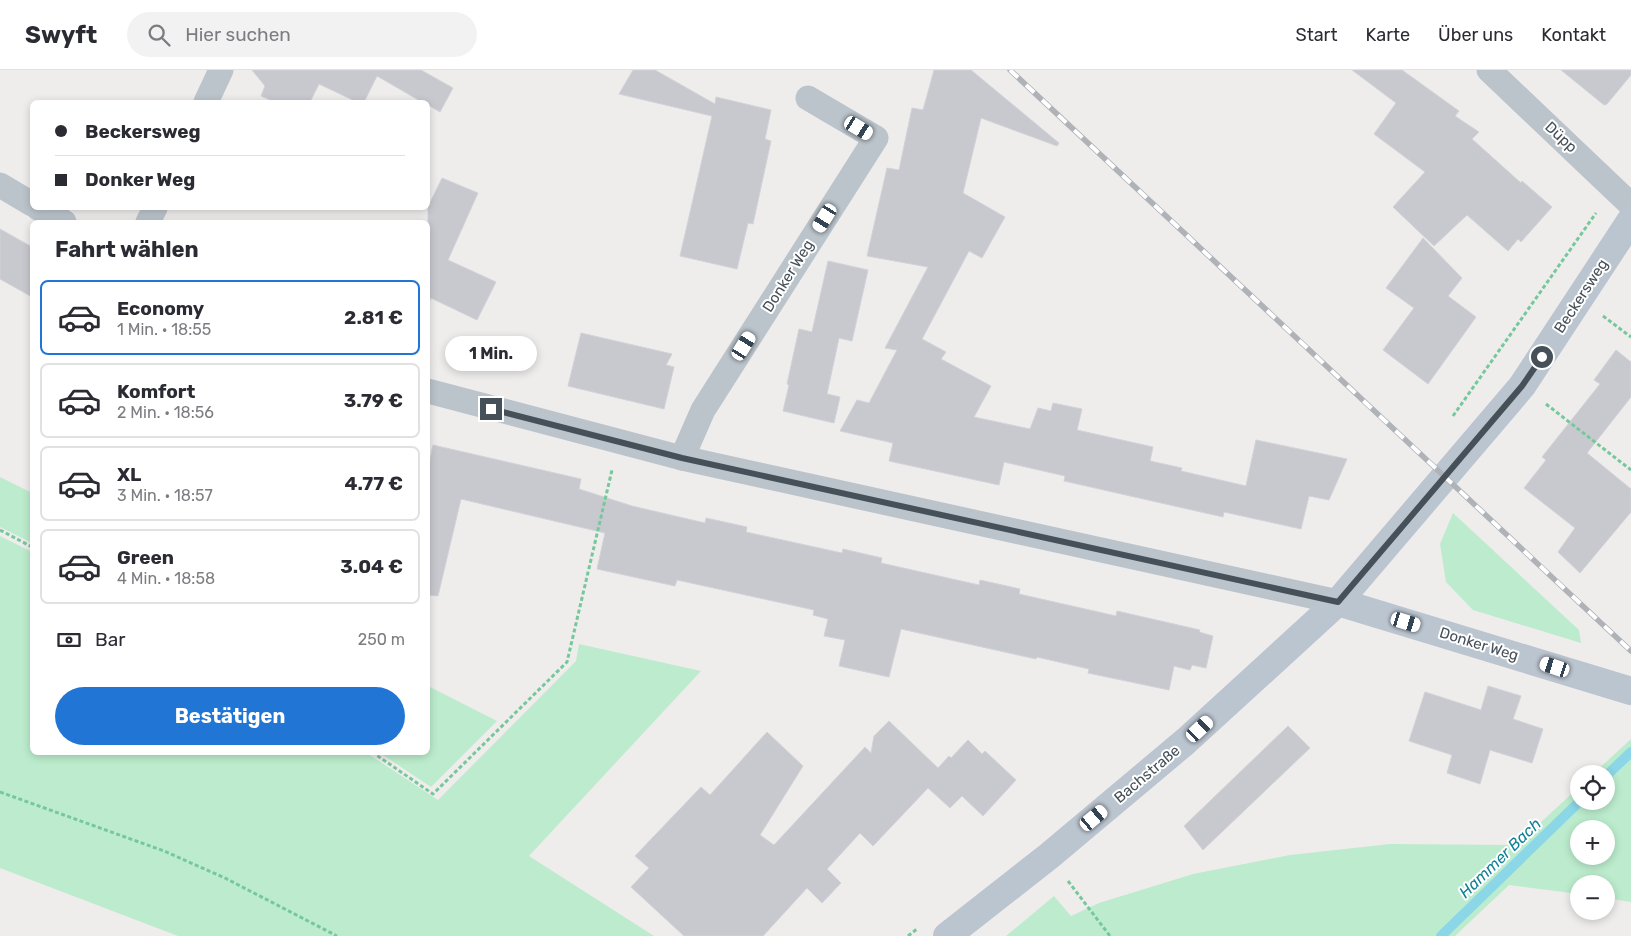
<!DOCTYPE html>
<html lang="de">
<head>
<meta charset="utf-8">
<style>
  :root { --surface:#fff; --page:#f2f2f3; --text:#2b2b33; --muted:#7c7c81; --line:#e1e1e2; --accent:#2175d4 }
  body { margin:0; font-family:Rubik,sans-serif; background:var(--page); color:var(--text); height:100vh; display:flex; flex-direction:column; font-size:19px; white-space:nowrap }
  * { box-sizing:border-box; margin:0 }
  p { font-size:16px; color:var(--muted) }
  .icon { flex:none; width:28px; height:28px; fill:none; stroke:currentColor; stroke-width:2; stroke-linecap:round; stroke-linejoin:round }
  .map { position:relative; flex:1; overflow:hidden }
  .sheet { position:absolute; left:30px; top:150px; width:400px; height:535px; display:flex; flex-direction:column; background:var(--surface); border-radius:8px; box-shadow:0 2px 8px #0003 }
  .sheet>* { flex:none }
  .banner { position:absolute; left:30px; top:30px; width:400px; height:110px; border-radius:8px; box-shadow:0 2px 8px #0003; display:grid; align-content:center; height:110px; padding:0 25px; background:var(--surface) }
  .tools { position:absolute; left:1570px; top:695px; display:grid; gap:10px }
  .tools a { display:grid; place-items:center; width:45px; height:45px; border-radius:50%; background:var(--surface); box-shadow:0 2px 8px #0003; font-size:25px }
  .end { position:absolute; width:22px; height:22px; margin:-11px; border:6px solid #465059; background:#fff; box-shadow:0 0 0 2px #fff }
  .from { border-radius:50% }
  .bubble { position:absolute; height:35px; border-radius:18px; background:var(--surface); box-shadow:0 2px 8px #0003; font-size:16px; font-weight:700; line-height:35px; text-align:center }
  .car { position:absolute; width:15px; height:30px; margin:-15px -8px; border-radius:6px; box-shadow:0 0 4px 1px #0007; background:linear-gradient(#fff 24%,#345 0 40%,#fff 0 76%,#345 0 86%,#fff 0) }
  .banner b { display:flex; align-items:center; gap:18px; height:48px; font-size:19px }
  .banner b+b { border-top:1px solid var(--line) }
  .banner i { width:12px; height:12px; background:var(--text) }
  ul { padding:0; list-style:none }
  li { display:flex; align-items:center; gap:15px; height:75px; margin:0 10px 8px; padding:0 15px; border:2px solid var(--line); border-radius:8px }
  li div { flex:1 }
  li b { display:block; font-size:19px }
  li em { font-style:normal; font-weight:700 }
  li.on { border-color:var(--accent) }
  li>.icon { width:45px; height:45px; stroke-width:1.5 }
  h2 { padding:0 25px; font-size:22px; line-height:60px }
  .pay { display:flex; align-items:center; gap:12px; height:55px; padding:0 25px; font-size:19px }
  .pay p { margin-inline-start:auto }
  .primary-button { display:flex; gap:10px; margin-top:auto; padding:10px 25px }
  .primary-button a { flex:1; height:58px; border-radius:30px; background:var(--accent); color:#fff; font-size:20px; font-weight:700; line-height:58px; text-align:center }
  header { display:flex; align-items:center; gap:30px; box-sizing:border-box; height:70px; padding:0 25px; background:var(--surface); border-bottom:1px solid var(--line) }
  header strong { font-size:24px }
  nav { display:flex; gap:28px; margin-inline-start:auto; font-size:18px }
  .search { width:350px; height:45px; background:var(--page); display:flex; align-items:center; gap:12px; box-sizing:border-box; padding:0 18px; border-radius:28px; color:var(--muted); font-size:19px }
  .map>svg:first-child { display:block }
</style>
</head>
<body>
<header>
<strong>Swyft</strong>
<div class="search"><svg class="icon" aria-label="search" viewBox="0 0 24 24"><circle cx="10" cy="10" r="6"/><path d="M15 15l6 6"/></svg>Hier suchen</div>
<nav><a>Start</a><a>Karte</a><a>Über uns</a><a>Kontakt</a></nav>
</header>
<div class="map">
<svg width="1631" height="866" viewBox="0 0 1631 866">
  <rect width="100%" height="100%" fill="#efecec"/>
  <g fill="#bceccd" fill-rule="evenodd">
    <path d="M0,407l32,16v50l-32,-16z"/>
    <path d="M1453,443l126,117 2,13 -108,-33 -27,-28 -6,-38z"/>
    <path d="M0,466l32,16v200l335,1 71,47 138,-139 3,-17 122,27 -172,185 125,80h-476l-178,-68z"/>
    <path d="M428,616l69,35 -66,66 -51,-34 48,-1z"/>
    <path d="M1631,669v163l-25,-4v-14h-27v10l-70,-9 -54,51h-449l48,-40 17,20 28,-13 94,-29 97,-19 100,-11 126,1 63,-58v14h27v-27h-13zM1579,759h27v27h-27z"/>
  </g>
  <g fill="none" stroke-linecap="round" stroke-linejoin="round">
    <g stroke="#8bd7e7" stroke-width="10">
      <path d="M1606,706l25,-24"/>
      <path d="M1441,866l139,-135"/>
    </g>
  </g>
  <g fill="#c7c9cf" stroke="#d1d3d8">
    <path d="M252,0h169l32,18 -13,24 -12,-7v-3h-6l-45,-26 -13,26h-7l-38,-18 -9,18h-35l-14,-6 4,-10z"/>
    <path d="M633,0h22l60,34 1,-7 55,13 -6,29 6,2 -18,83 -5,-1 -11,46 -57,-13 32,-140 -93,-22z"/>
    <path d="M934,0h37l88,73 -2,3 -76,-28 -18,75 42,24 -23,41 -13,-7 -47,88 24,13 -5,7 50,27 -17,31 56,12 8,-21 13,3 2,-8 29,6 -5,21 76,17 -3,14 32,7 -1,3 65,15 10,-46 91,19 -18,41 -20,-4 -8,33 -77,-17 -1,5 -159,-36 1,-5 -61,-14 -5,23 -110,-24 4,-18 -53,-12 17,-31 12,3 28,-53 -12,-2 43,-81 -61,-11 20,-88 12,2 13,-62 11,2z"/>
    <path d="M1352,0h50l57,41 -4,5 24,16 -7,7 49,44 1,-2 30,26 -31,35 -3,-3 -10,12 -41,-36 -33,31 -41,-39 32,-35 -51,-38 22,-31z"/>
    <path d="M1561,0h70v5l-24,29 -3,1z"/>
    <path d="M442,108l36,15 -30,67 48,22 -19,38 -46,-22 -3,7v-98z"/>
    <path d="M0,159l32,18v50l-32,-18z"/>
    <path d="M1423,168l39,40 -14,18 28,21 -48,67 -45,-34 31,-42 -28,-20z"/>
    <path d="M828,191l40,9 -16,71 -13,-3 -12,56 13,3 -6,26 -51,-12 6,-26 -2,-1 12,-55 13,3z"/>
    <path d="M581,263l91,21 -6,11 8,2 -10,42 -96,-23z"/>
    <path d="M1616,280l15,12v35l-44,56 44,36v23l-51,61 -22,-21 17,-24 -51,-40 22,-28 -4,-3 58,-73 -6,-4z"/>
    <path d="M433,375l148,34 -2,10 53,17 73,17 1,-5 41,9 -1,5 96,21 1,-4 39,9 -1,5 98,22 1,-5 40,9 -1,5 97,22 1,-5 83,19 -1,2 14,4 -7,32 -14,-3 -2,5 -16,-4 -5,24 -81,-17 1,-4 -52,-12 -1,2 -135,-30 -12,48 -50,-11 6,-26 -21,-4 4,-17 -15,-4 1,-5 -137,-30 -2,6 -78,-17 8,-36 -144,-34 -23,97 -10,-1v-126z"/>
    <path d="M1488,616l33,10 -8,23 30,10 -11,34 -42,-13 -10,34 -33,-11 5,-18 -43,-14 16,-49 56,18z"/>
    <path d="M889,651l49,47 11,-12 2,2 17,-18 14,14 3,-3 31,29 -33,36 -21,-20 -12,12 -22,-20 -55,58 -13,-13 -33,36 14,14 -19,20 -15,-15 -44,48h-79l-53,-49 18,-19 -14,-12 66,-69 9,8 57,-63 36,34 -43,69 14,10 91,-98 6,6 3,-17z"/>
    <path d="M1288,656l22,22 -107,102 -19,-24z"/>
  </g>
  <g fill="none" stroke-linecap="round" stroke-linejoin="round">
    <g stroke="#76c89c" stroke-width="3" stroke-dasharray="4 2.5" stroke-linecap="butt">
      <path d="M1603,246l28,21"/>
      <path d="M1546,334l85,66"/>
      <path d="M1453,346l143,-203"/>
      <path d="M0,460l32,17"/>
      <path d="M372,682l61,42 134,-132 45,-192"/>
      <path d="M0,722l164,59 61,27 112,58"/>
      <path d="M1068,811l42,55"/>
      <path d="M908,866l9,-7"/>
    </g>
    <g stroke="#bbc4cb" stroke-width="25">
      <path d="M1489,0l142,135"/>
      <path d="M206,32l15,-32"/>
      <path d="M0,115l32,19"/>
      <path d="M38,138l26,14"/>
      <path d="M148,152l7,-14"/>
      <path d="M428,321l254,67 656,144"/>
      <path d="M682,388l21,-48 173,-272 -68,-40"/>
    </g>
    <g stroke="#bbc5d0" stroke-width="28">
      <path d="M1338,532l293,89"/>
      <path d="M947,866l102,-80 137,-115 152,-139 184,-216 109,-166"/>
    </g>
    <g stroke="#afb2b7" stroke-width="5.5">
      <path id="rail" d="M1010,0l621,581"/>
    </g>
    <use href="#rail" stroke="#fff" stroke-width="4" stroke-dasharray="11" stroke-linecap="butt"/>
  </g>
  <g fill="none" stroke-linecap="round" stroke-linejoin="round">
    <path stroke="#465059" stroke-width="6" d="M491,339l191,49 656,144 184,-216 20,-29"/>
  </g>
  <g text-anchor="middle" dominant-baseline="central" stroke-width="4" stroke-linejoin="round" paint-order="stroke">
    <g font-size="15" fill="#465059" stroke="#fff">
      <text transform="translate(1561 67) rotate(43)">Düpp</text>
      <text transform="translate(788 206) rotate(-58)">Donker Weg</text>
      <text transform="translate(1581 226) rotate(-57)">Beckersweg</text>
      <text transform="translate(1479 574) rotate(17)">Donker Weg</text>
      <text transform="translate(1147 704) rotate(-40)">Bachstraße</text>
    </g>
    <g font-size="16" font-style="italic" fill="#138097" stroke="#fff">
      <text transform="translate(1500 788) rotate(-44)">Hammer Bach</text>
    </g>
  </g>
</svg>
<div class="tools">
<a><svg class="icon" aria-label="locate" viewBox="0 0 24 24"><circle cx="12" cy="12" r="6"/><path d="M12 2v4M12 18v4M2 12h4M18 12h4"/></svg></a>
<a>+</a>
<a>−</a>
</div>
<i class="end from" style="left:1542px;top:287px"></i>
<i class="end" style="left:491px;top:339px"></i>
<div class="bubble" style="left:445px;top:266px;width:92px">1 Min.</div>
<i class="car" style="left:859px;top:58px;rotate:121deg"></i>
<i class="car" style="left:825px;top:148px;rotate:212deg"></i>
<i class="car" style="left:744px;top:276px;rotate:32deg"></i>
<i class="car" style="left:1406px;top:552px;rotate:107deg"></i>
<i class="car" style="left:1555px;top:597px;rotate:288deg"></i>
<i class="car" style="left:1200px;top:659px;rotate:47deg"></i>
<i class="car" style="left:1094px;top:748px;rotate:50deg"></i>
<div class="banner">
<b><i class="from"></i>Beckersweg</b>
<b><i></i>Donker Weg</b>
</div>
<section class="sheet">
<h2>Fahrt wählen</h2>
<ul>
<li class="on"><svg class="icon" aria-label="car" viewBox="0 0 24 24"><path d="M5 17H2v-5l4-1 3-4h7l3 4 3 1v5h-3M9 17h6M6 11h13"/><circle cx="7" cy="17" r="2"/><circle cx="17" cy="17" r="2"/></svg><div><b>Economy</b><p>1 Min. · 18:55</p></div><em>2.81 €</em></li>
<li><svg class="icon" aria-label="car" viewBox="0 0 24 24"><path d="M5 17H2v-5l4-1 3-4h7l3 4 3 1v5h-3M9 17h6M6 11h13"/><circle cx="7" cy="17" r="2"/><circle cx="17" cy="17" r="2"/></svg><div><b>Komfort</b><p>2 Min. · 18:56</p></div><em>3.79 €</em></li>
<li><svg class="icon" aria-label="car" viewBox="0 0 24 24"><path d="M5 17H2v-5l4-1 3-4h7l3 4 3 1v5h-3M9 17h6M6 11h13"/><circle cx="7" cy="17" r="2"/><circle cx="17" cy="17" r="2"/></svg><div><b>XL</b><p>3 Min. · 18:57</p></div><em>4.77 €</em></li>
<li><svg class="icon" aria-label="car" viewBox="0 0 24 24"><path d="M5 17H2v-5l4-1 3-4h7l3 4 3 1v5h-3M9 17h6M6 11h13"/><circle cx="7" cy="17" r="2"/><circle cx="17" cy="17" r="2"/></svg><div><b>Green</b><p>4 Min. · 18:58</p></div><em>3.04 €</em></li>
</ul>
<div class="pay"><svg class="icon" aria-label="cash" viewBox="0 0 24 24"><path d="M3 7h18v10H3z"/><circle cx="12" cy="12" r="2"/></svg>Bar<p>250 m</p></div>
<div class="primary-button"><a>Bestätigen</a></div>
</section>
</div>
</body>
</html>
